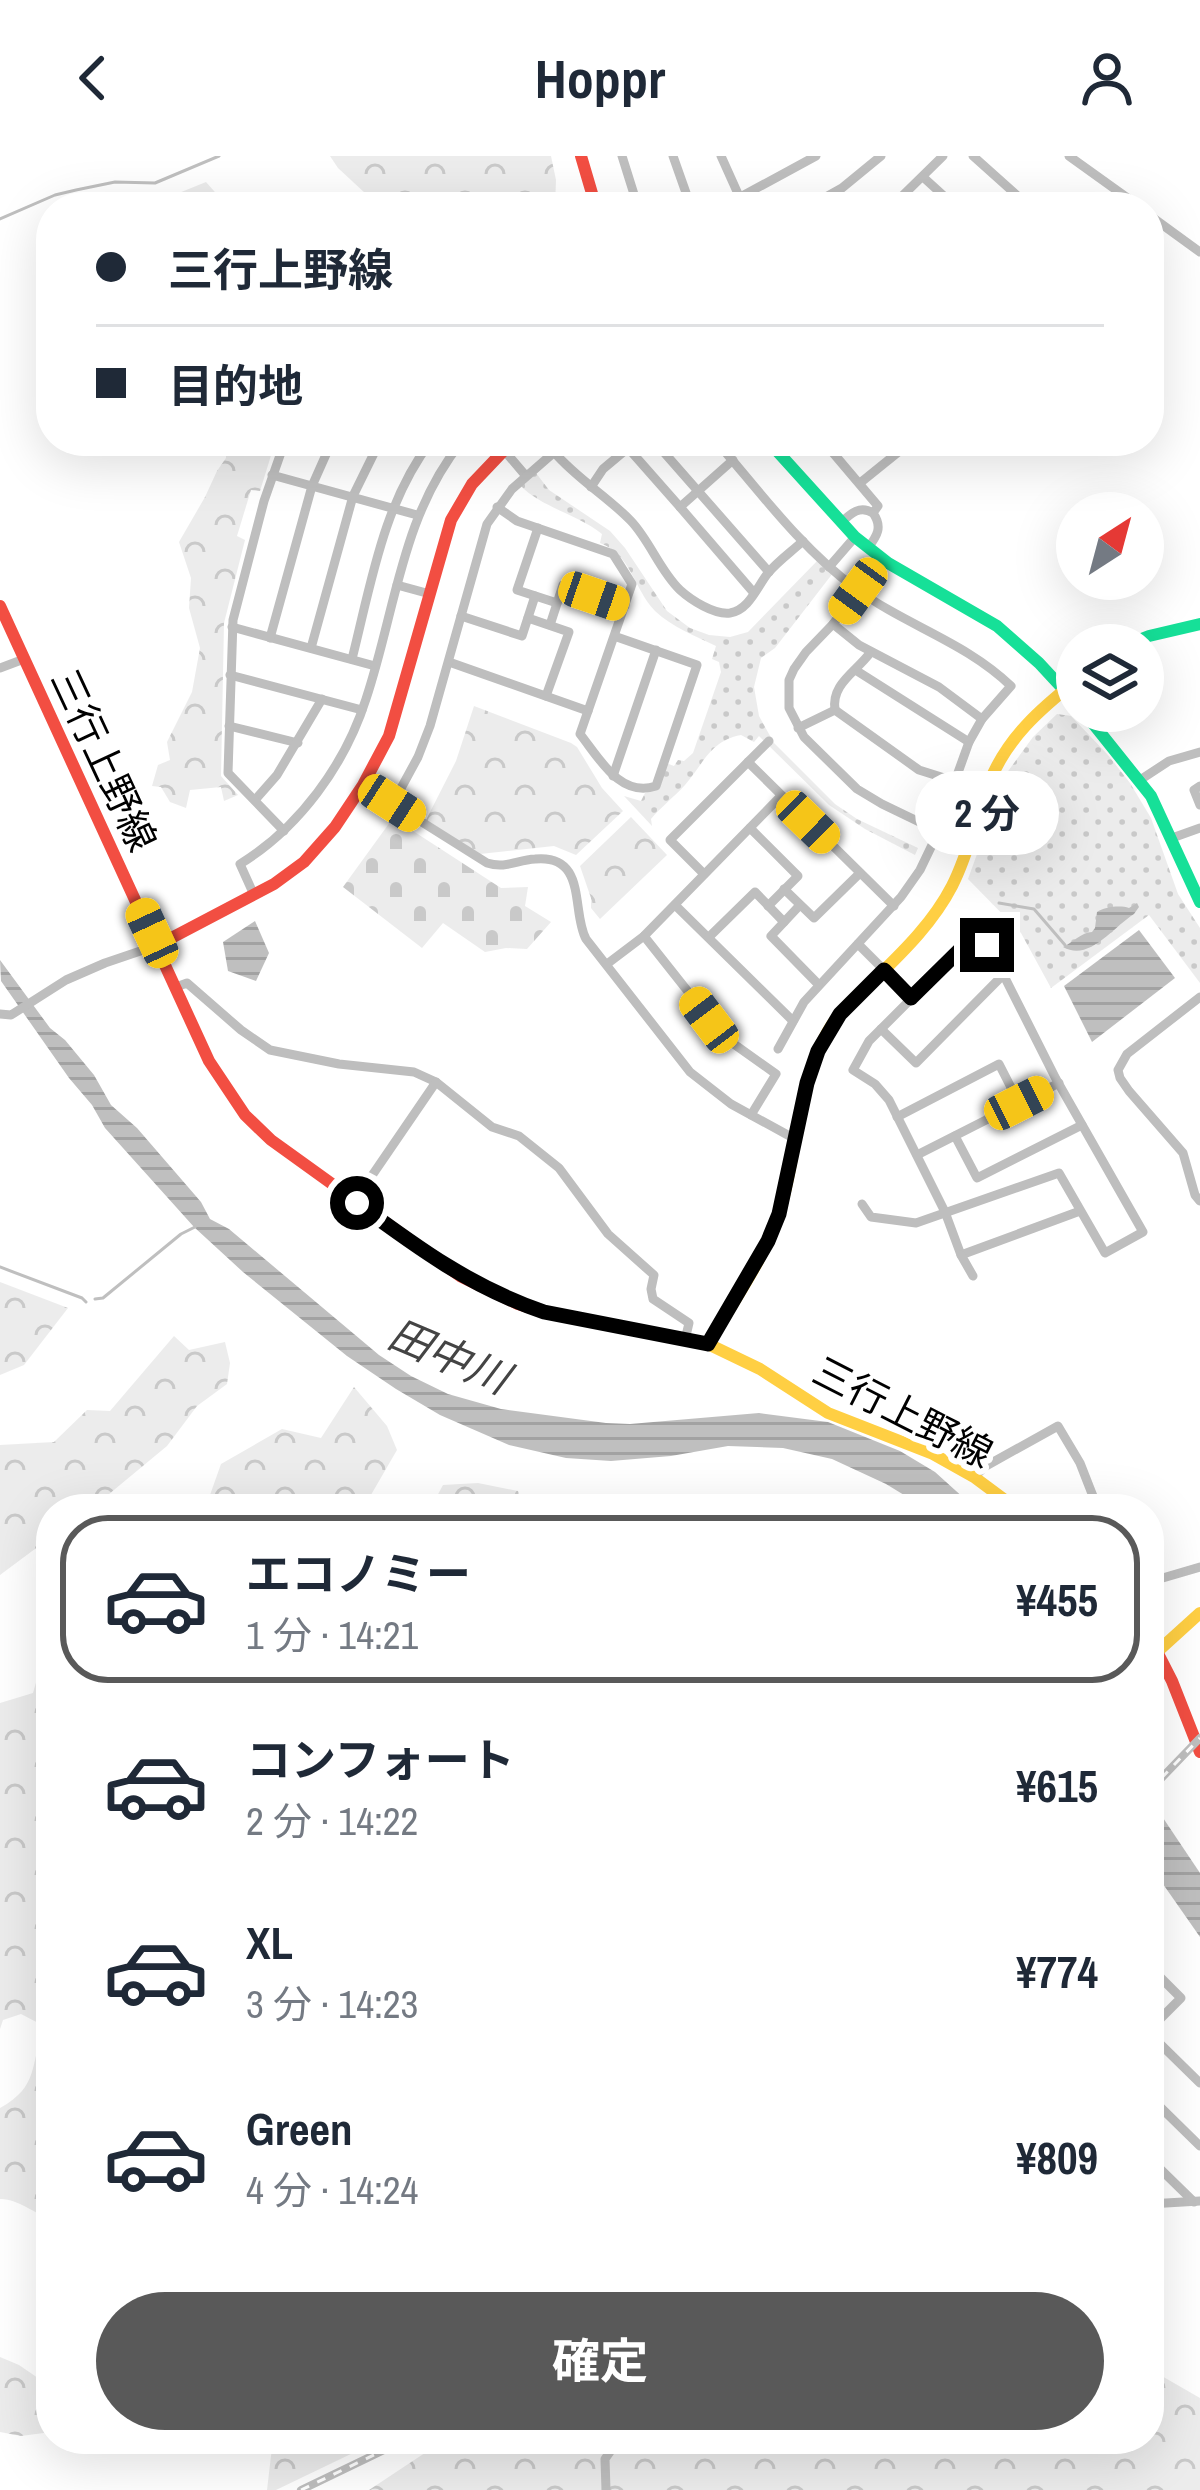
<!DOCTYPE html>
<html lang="ja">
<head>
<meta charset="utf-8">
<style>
  :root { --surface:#fff; --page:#f6f6f7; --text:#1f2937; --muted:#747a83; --line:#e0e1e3; --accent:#595959 }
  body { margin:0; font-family:"Archivo Narrow","Noto Sans JP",sans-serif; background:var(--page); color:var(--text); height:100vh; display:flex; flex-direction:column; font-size:45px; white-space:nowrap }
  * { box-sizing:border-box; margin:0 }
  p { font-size:39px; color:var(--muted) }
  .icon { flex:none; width:66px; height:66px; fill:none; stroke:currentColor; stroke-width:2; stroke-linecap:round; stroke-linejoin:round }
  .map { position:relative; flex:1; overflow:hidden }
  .details { position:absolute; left:36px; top:1338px; width:1128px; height:960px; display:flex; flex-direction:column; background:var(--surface); border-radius:48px; box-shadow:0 12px 48px #0002 }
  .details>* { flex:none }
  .banner { position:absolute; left:36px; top:36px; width:1128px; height:264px; border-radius:48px; box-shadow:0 12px 48px #0002; display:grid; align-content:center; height:264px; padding:0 60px; background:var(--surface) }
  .needle { width:78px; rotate:36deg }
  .controls { position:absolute; left:1056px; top:336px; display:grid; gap:24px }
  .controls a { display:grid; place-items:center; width:108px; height:108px; border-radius:50%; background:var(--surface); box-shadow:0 12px 48px #0002; font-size:60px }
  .end { position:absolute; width:54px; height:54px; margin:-27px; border:15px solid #000; background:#fff; box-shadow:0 0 0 6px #fff }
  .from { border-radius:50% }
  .bubble { position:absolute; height:84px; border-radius:42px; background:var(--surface); box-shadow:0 12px 48px #0002; font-size:39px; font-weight:700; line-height:84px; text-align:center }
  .car { position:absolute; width:36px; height:72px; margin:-36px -18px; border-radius:15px; box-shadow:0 0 9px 3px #0007; background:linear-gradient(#f5c518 24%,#345 0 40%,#f5c518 0 76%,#345 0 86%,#f5c518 0) }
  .banner b { display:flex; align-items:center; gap:42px; height:114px; font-size:45px }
  .banner b+b { border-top:3px solid var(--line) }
  .banner i { width:30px; height:30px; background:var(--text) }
  ul { padding:21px 0 0; list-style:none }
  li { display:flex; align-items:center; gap:36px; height:168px; margin:0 24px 18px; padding:0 36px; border:6px solid transparent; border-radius:48px }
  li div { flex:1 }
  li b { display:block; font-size:45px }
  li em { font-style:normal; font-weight:700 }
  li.active { border-color:var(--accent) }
  li>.icon { width:108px; height:108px; stroke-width:1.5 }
  .cta { display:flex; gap:24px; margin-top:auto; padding:24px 60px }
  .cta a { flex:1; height:138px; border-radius:72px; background:var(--accent); color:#fff; font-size:48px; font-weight:700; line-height:138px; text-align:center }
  header { display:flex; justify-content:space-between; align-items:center; height:156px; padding:0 60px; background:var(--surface); font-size:54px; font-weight:700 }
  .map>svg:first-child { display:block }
</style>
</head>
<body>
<header><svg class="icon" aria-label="back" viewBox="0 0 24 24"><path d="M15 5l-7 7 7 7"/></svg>Hoppr<svg class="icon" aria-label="person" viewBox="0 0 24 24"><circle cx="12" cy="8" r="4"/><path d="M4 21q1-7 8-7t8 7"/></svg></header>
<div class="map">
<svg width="1200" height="2334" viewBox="0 0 1200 2334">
  <defs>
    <pattern id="grass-dots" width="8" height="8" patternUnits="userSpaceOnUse" patternTransform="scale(3)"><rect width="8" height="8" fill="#ececec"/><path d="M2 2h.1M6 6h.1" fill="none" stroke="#c9c9c9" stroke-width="1.8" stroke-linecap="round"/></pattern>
    <pattern id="forest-crowns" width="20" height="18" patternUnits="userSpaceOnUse" patternTransform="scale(3)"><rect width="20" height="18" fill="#ececec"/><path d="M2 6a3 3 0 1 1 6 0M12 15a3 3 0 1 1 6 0" fill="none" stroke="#c9c9c9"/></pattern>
    <pattern id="cemetery-stones" width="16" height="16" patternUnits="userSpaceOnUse" patternTransform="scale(3)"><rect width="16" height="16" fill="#ececec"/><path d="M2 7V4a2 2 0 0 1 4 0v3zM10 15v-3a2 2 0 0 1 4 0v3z" fill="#c9c9c9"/></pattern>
    <pattern id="water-rules" width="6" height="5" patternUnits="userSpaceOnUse" patternTransform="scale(3)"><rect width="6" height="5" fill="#bfbfbf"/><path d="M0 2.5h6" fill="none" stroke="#a2a2a2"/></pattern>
  </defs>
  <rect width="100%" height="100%" fill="#fff"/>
  <g fill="url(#grass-dots)">
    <path d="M536,317l13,17 61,41 15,17 42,63 23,17 19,7 21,2 18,-5 70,-72 15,13 -58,75 -14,10 -7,29 5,29 15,27 61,61 22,15 61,29 -3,7 -50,-26 -36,-24 -70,-69 -5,6 -13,-7c-31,6 -37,28 -56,50 -11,12 -24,22 -34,34l1,7 -28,-30 17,5 4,-8 13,-5 8,-25 8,3 4,-6 6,1 9,-8 28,-81 -2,-10 -7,-3 4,-13c-21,-10 -44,-19 -61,-35 -22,-23 -23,-56 -55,-68l2,-9c-25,-20 -61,-27 -81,-48z"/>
    <path d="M1057,558l14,2 37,39 22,28 21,35 27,76 22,34v55l-51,-68 -98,73 -30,-55 -53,-54 38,-105 27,-37z"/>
  </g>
  <g fill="url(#forest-crowns)">
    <path d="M330,0h221l5,24 -1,27h-175l-42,-39z"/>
    <path d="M206,26l16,18 53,-8 18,15h-202l73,-8z"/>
    <path d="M219,285h47l7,8 -13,42 -9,-1 -14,46 8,4 -21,83 -3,153 17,19 -14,6 -3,-14 -31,3 -4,18 -16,-6 -9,-15 -9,-1 6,-21 12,-5 -3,-18 25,-50 8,-44 -11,-40 2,-30 -12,-36 26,-45 12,-26 9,-13v-10z"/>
    <path d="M474,550l97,37 6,4 25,41 21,23 -47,44 -22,-9 -74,8 -54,-34 30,-59z"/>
    <path d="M631,661l36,38 -67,64 -9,-11v-10l-11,-32z"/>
    <path d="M0,1126l68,26 -44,57 -24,10z"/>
    <path d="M174,1180l15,14 36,-8 5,21 -3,21 -30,22 -30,40 -76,63h-40v28l-51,38v-130l54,-3 33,-32 23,1z"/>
    <path d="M354,1231l33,39 10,24 -29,50 12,9h-175l16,-45 61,-35 39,9z"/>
    <path d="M478,1327l40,8 5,18h-93l13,-24z"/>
    <path d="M51,1474v588c-17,-4 -34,-20 -51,-19v-91c42,-23 28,-46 46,-81l-25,-13 -18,6 -3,9v-326l33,-10z"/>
    <path d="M0,2201l19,8 32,22v45l-30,4 -21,-4z"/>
    <path d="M1160,2219l40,23v92h-831l77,-51h703v-53z"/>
    <path d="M273,2283h109l-106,51h-9z"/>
  </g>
  <path fill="url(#cemetery-stones)" d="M393,662l108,70 27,-1 -3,19 26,16 -24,27 -21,-1 -21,4 -42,-29 -21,25 -79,-61z"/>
  <g fill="url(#water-rules)">
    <path d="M1137,747l2,4 -5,7c-22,14 -45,48 -71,33 9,-4 19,-15 29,-15l3,-4 2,-16c7,-5 23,-7 32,-4z"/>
    <path d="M255,765l14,32 -13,28 -28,-10 -5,-29z"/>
    <path d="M1139,774l36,48 -83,64 -28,-56z"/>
    <path d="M0,804l50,68 15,12 29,35 17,30 26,23 64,74 9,17 19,10 150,126 32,21 37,18 53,15 105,14 24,1 129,-11 69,9 72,29 35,21 41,37h-49l-41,-25 -54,-25 -49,-11 -55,-2 -57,10 -60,5 -45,-3 -57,-13 -69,-30 -44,-26 -49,-33 -104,-84 -49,-45 -89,-99 -13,-23 -23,-27 -68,-97z"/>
    <path d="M1149,1641l51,76v64l-51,-73z"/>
  </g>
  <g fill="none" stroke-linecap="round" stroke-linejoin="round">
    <g stroke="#bfbfbf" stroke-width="3">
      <path d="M0,63l55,-24 21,-5 39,-8 40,1 64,-27"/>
      <path d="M999,747l35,6 31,36"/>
      <path d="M0,1111l82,31 4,4"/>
      <path d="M95,1143l8,-1 78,-64 14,-7"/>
    </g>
    <g stroke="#bebebe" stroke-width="9">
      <path d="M622,0l16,51"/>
      <path d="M673,0l18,51"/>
      <path d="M721,0l18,40"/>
      <path d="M973,0l57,51"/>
      <path d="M1069,0l71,51"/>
      <path d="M923,21l33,30"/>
      <path d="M722,51l94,-51"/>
      <path d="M808,51l34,-19 39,-32"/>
      <path d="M891,51l52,-51"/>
      <path d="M1149,59l51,37"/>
      <path d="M654,285l115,131"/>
      <path d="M716,285c44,51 85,107 139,147 51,38 109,53 156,98l-29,33 -13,23 -37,103 -12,25 -19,27 -97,105 -26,47"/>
      <path d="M823,285l55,65 -5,7c10,14 4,23 -5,35"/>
      <path d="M503,293l23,27"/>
      <path d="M554,296c23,27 53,44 77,69 19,20 29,50 49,69 11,10 34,25 50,23 19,-3 27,-26 38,-40 10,-12 23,-21 35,-32"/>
      <path d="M733,304l-53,47 74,86"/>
      <path d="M272,319l145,40"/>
      <path d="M860,327l52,-42"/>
      <path d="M591,331l12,-18 25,-21 52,59"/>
      <path d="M497,351l20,14 96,33 19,30 -52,150c19,24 40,64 76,52l41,-121 -83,-29"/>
      <path d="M841,367c10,-10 19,-18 32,-10"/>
      <path d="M538,372l-21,62 40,13"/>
      <path d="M829,411l26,-30"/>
      <path d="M397,429l33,9"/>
      <path d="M858,435l-25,33 -27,28 -12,17 -5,11v28l15,29 53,52 25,15 56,27"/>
      <path d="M461,460l61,20 13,-40"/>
      <path d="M528,462l41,14 -23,64"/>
      <path d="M833,468l26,21 80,42 43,32"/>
      <path d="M550,469l13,-40 62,21"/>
      <path d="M232,471l143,39"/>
      <path d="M270,482l42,-152 20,-45"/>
      <path d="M311,492l42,-152 27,-55"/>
      <path d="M352,503c19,-75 31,-155 79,-218"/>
      <path d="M449,506l139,49"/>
      <path d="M0,512l24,-9"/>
      <path d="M857,515l112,71"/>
      <path d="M230,519l132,35"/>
      <path d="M835,554l84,60 35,11"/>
      <path d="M835,554c-4,-26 20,-37 35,-57"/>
      <path d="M229,570l69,17"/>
      <path d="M798,572l37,-18"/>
      <path d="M748,606l21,-21"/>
      <path d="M613,620l43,-126"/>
      <path d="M1140,624l29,-19 31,-9"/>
      <path d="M363,629l124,78c19,6 30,-3 48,-4 53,-5 36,53 51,80l104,133 41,32 64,35"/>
      <path d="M1200,630l-6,4 6,15"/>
      <path d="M255,644l22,-25 45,-76"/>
      <path d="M393,647l25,-46 12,-31 57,-202 25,-35 55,-48"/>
      <path d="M750,672l48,48 -30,30"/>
      <path d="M284,675l-56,-58 5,-153 31,-119 21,-60"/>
      <path d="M1172,682l28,-10"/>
      <path d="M704,718l-34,-34 78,-78 146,144"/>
      <path d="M784,733l30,29 46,-45"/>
      <path d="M254,739l-14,-31c59,-36 105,-99 126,-165 30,-90 35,-182 96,-258"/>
      <path d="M675,749l118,116"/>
      <path d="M800,749l-29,31 47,48"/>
      <path d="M644,780l80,101 52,37 -25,41"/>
      <path d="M709,781l46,-45 29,30"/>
      <path d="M858,788l54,54"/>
      <path d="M607,808l37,-28 137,-140"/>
      <path d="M176,831l11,-4 54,47 29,20 69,14 75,8 22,10 56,45 27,9 40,32 49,66 46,41 -3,14 2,10 36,24 -4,17"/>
      <path d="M1200,841l-73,57 -9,16 2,8 9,13 54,62 12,42 5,6"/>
      <path d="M0,858l11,1 55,-35 39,-17 53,-18"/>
      <path d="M881,873l35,34 87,-88"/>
      <path d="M897,961l102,-53 20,39"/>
      <path d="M955,980l22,42 105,-53"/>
      <path d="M917,999l142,-72"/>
      <path d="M357,1047l1,-7 78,-114"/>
      <path d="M862,1048l9,13 45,6 143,-50 46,80 38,-21 -87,-153 -60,-119 -19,-27 -108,108 -16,29 22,14 14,16 56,112 16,43 119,-44"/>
      <path d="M961,1099l12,21"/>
      <path d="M974,1321l12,-11 72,-40 22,37 18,46"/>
      <path d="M1149,1426l51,-15"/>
      <path d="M1149,1810l32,32 -32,32"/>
      <path d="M1149,1877l51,50"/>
      <path d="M1149,1940l51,50"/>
      <path d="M1149,2002l45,44"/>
      <path d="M1149,2048l51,-3"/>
      <path d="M606,2334l-1,-31 14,-20"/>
    </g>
    <g stroke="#16e098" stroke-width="12">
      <path d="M768,285l87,96 33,26 109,63 42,37 38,41"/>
      <path d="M1126,489l23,-9 51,-12"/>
      <path d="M1083,555l68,85 49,106"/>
    </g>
    <g stroke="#ffcf43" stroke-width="12">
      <path d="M662,1179l46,9 52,25 68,44 105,41 41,23 43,32"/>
      <path d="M708,1188c26,-44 58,-87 73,-137 17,-58 16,-122 47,-176 12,-21 31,-37 49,-54 28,-27 57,-56 75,-91 17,-33 24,-69 37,-103 18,-45 51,-74 88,-103"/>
      <path d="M1158,1495l42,-38"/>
    </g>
    <g stroke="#f24e42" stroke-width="12">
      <path d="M581,0l15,51"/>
      <path d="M0,450l209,455 36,54 26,25 189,136 58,28 26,8 118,23"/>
      <path d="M158,789l116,-61 30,-22 31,-35 28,-42 26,-49 62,-216 21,-36 41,-43"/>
      <path d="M1149,1480l23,45 28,71"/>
    </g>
    <g stroke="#bebebe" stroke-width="8">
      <g id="rail">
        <path d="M1149,1635l51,-53"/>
        <path d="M301,2334l106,-51"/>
      </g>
    </g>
    <use href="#rail" stroke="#fff" stroke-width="3" stroke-dasharray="9" stroke-linecap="butt"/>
  </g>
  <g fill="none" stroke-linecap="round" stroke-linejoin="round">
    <path stroke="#000" stroke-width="15" d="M357,1047c61,45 114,84 187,109l164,32 60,-103 11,-27 28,-131 11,-32 22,-37 44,-44 27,28 66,-65 10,12"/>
  </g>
  <g text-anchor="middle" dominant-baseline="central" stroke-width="12" stroke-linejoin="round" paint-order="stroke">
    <g font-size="39" fill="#000" stroke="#fff">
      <text transform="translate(104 604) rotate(65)">三行上野線</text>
      <text transform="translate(903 1256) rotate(27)">三行上野線</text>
    </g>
    <g font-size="42" font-style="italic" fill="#444" stroke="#fff">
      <text transform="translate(449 1200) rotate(23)">田中川</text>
    </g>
  </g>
</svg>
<div class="controls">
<a><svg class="needle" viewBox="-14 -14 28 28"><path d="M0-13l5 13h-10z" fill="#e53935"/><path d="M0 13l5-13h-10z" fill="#747a83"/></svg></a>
<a><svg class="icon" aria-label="layers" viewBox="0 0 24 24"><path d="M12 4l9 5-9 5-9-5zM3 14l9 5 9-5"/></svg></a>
</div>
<i class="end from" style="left:357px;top:1047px"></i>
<i class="end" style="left:987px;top:789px"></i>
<div class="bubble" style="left:915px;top:615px;width:144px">2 分</div>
<i class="car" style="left:858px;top:435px;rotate:216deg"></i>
<i class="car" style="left:594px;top:440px;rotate:109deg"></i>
<i class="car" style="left:392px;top:647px;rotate:123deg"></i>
<i class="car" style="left:808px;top:666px;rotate:134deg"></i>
<i class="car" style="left:152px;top:777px;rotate:335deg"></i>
<i class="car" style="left:709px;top:864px;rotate:323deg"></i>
<i class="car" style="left:1019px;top:947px;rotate:63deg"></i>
<div class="banner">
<b><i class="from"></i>三行上野線</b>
<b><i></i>目的地</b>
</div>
<section class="details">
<ul>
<li class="active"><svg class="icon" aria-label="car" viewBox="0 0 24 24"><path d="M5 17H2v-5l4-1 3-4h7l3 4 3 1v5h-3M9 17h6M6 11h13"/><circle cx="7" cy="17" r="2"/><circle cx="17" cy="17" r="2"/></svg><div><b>エコノミー</b><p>1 分 · 14:21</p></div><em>¥455</em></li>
<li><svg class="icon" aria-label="car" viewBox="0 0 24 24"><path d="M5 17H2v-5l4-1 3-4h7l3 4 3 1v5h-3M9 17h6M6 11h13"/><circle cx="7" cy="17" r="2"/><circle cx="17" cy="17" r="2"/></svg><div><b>コンフォート</b><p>2 分 · 14:22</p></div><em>¥615</em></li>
<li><svg class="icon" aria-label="car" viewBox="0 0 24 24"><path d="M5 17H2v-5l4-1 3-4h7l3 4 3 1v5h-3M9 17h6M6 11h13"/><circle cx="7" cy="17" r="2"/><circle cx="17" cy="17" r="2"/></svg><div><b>XL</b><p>3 分 · 14:23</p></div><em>¥774</em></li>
<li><svg class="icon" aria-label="car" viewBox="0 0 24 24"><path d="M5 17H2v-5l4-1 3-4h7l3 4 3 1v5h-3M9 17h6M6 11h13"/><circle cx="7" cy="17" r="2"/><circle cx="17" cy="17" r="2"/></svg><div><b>Green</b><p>4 分 · 14:24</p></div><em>¥809</em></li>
</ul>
<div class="cta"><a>確定</a></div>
</section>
</div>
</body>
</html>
